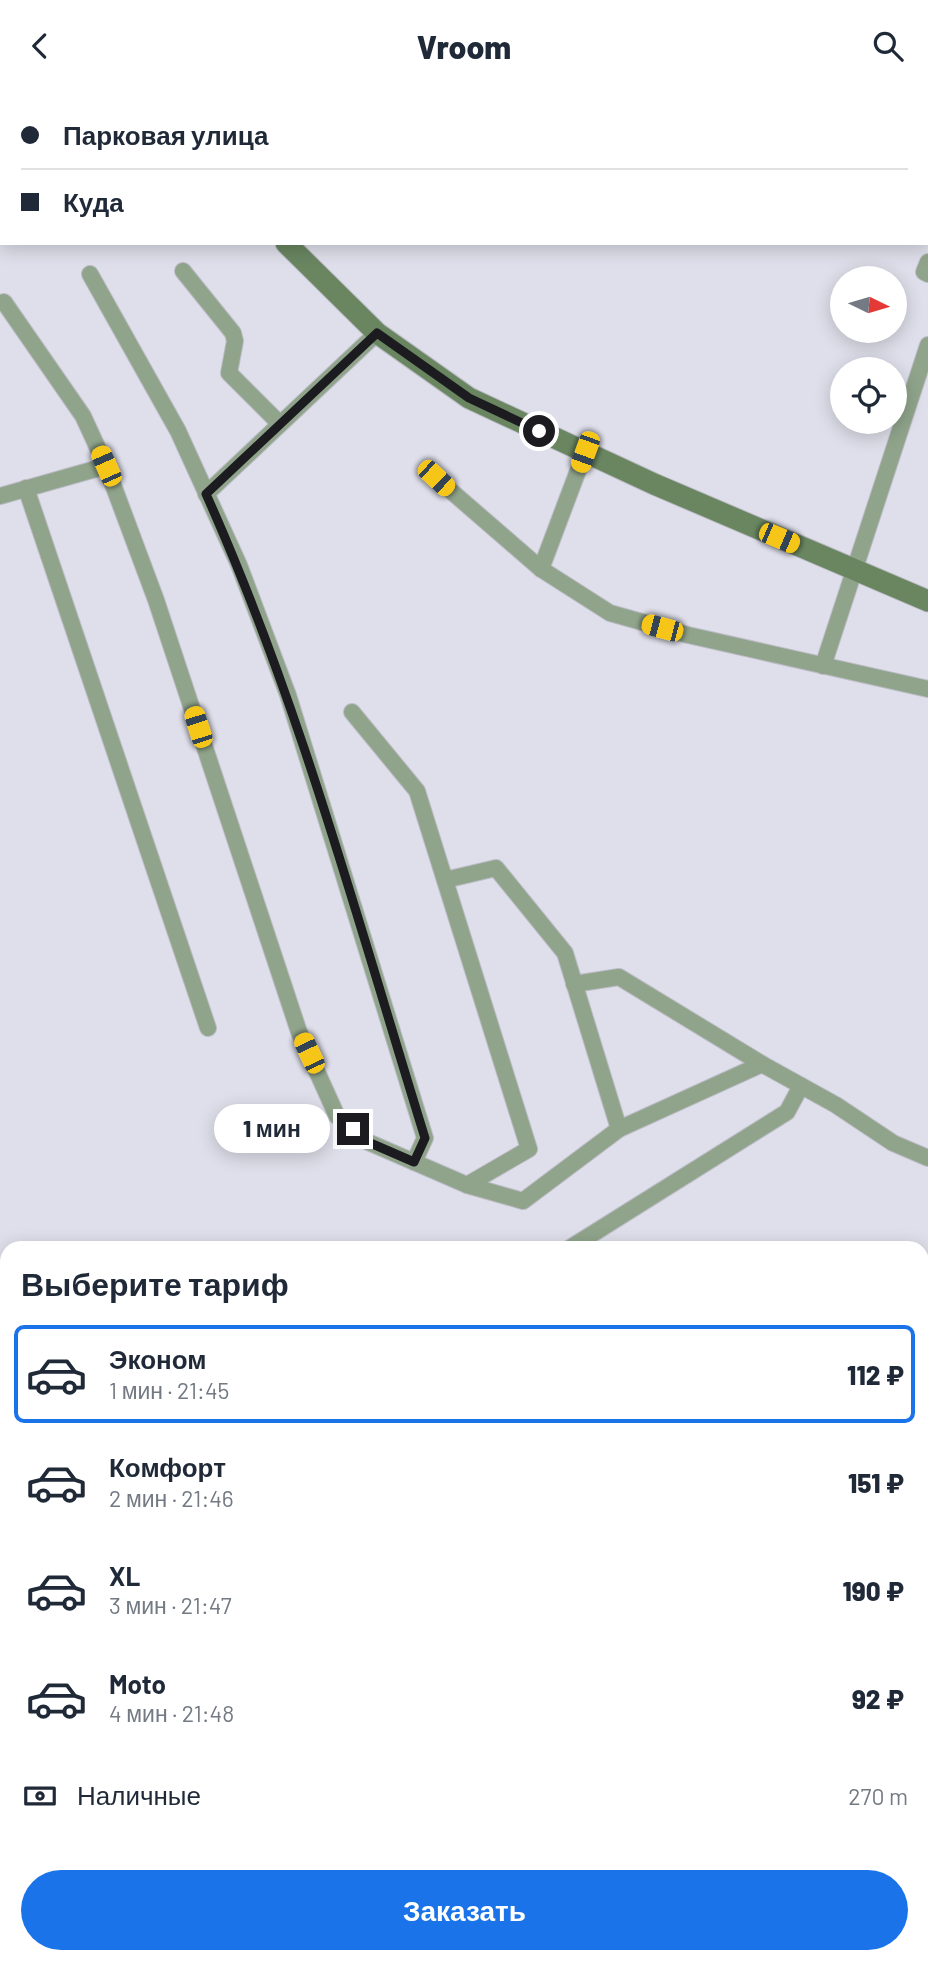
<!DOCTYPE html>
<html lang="ru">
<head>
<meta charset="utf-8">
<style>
  :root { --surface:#fff; --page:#f6f6f7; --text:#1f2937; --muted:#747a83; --line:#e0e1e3; --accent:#1a73e8 }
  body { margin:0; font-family:Barlow,sans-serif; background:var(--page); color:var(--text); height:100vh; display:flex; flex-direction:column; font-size:26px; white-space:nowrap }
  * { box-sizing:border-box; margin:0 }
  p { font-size:23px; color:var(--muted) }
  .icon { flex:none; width:38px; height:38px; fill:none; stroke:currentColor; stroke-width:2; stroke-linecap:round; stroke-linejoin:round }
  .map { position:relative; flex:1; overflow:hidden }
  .sheet { position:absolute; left:0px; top:1150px; width:929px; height:723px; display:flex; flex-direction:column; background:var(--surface); border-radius:21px 21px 0 0; box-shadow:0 4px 18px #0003 }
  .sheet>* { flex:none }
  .banner { position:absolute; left:0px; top:0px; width:929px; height:154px; box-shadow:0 4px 18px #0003; display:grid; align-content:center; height:154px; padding:0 21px; background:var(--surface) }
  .needle { width:46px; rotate:95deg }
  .fabs { position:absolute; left:830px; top:175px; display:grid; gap:14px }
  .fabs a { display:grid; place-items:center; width:77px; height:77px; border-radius:50%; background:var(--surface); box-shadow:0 4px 18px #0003; font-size:35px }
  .end { position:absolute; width:32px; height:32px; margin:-16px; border:9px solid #1c1c20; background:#fff; box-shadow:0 0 0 4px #fff }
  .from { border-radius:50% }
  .bubble { position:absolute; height:49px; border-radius:24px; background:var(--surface); box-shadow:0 4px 18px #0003; font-size:23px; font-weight:800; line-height:49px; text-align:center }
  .car { position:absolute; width:21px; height:42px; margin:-21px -10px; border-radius:9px; box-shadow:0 0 5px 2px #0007; background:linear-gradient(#f5c518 24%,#345 0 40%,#f5c518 0 76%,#345 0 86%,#f5c518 0) }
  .banner b { display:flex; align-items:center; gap:24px; height:66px; font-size:26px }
  .banner b+b { border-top:2px solid var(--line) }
  .banner i { width:18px; height:18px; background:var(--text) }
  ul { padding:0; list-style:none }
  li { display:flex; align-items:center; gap:21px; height:98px; margin:0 14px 10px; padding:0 7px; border:4px solid transparent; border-radius:10px }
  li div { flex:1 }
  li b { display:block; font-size:26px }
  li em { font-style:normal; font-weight:800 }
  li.selected { border-color:var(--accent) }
  li>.icon { width:63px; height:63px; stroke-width:1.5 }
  h2 { padding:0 21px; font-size:32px; line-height:84px }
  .pay { display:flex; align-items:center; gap:18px; height:77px; padding:0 21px; font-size:26px }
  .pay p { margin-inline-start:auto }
  .cta { display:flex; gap:14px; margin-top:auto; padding:14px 21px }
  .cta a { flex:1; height:80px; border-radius:42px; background:var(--accent); color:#fff; font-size:28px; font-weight:800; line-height:80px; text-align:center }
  header { display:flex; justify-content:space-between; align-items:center; height:91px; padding:0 21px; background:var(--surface); font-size:32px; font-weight:800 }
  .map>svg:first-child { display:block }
</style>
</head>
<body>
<header><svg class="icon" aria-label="back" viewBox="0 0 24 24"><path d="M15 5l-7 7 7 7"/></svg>Vroom<svg class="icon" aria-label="search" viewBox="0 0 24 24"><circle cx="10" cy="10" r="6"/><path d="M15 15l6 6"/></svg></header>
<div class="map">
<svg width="928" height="1872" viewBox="0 0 928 1872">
  <rect width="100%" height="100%" fill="#dfdfeb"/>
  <path fill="#a2c598" d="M922,1606l6,3v263h-514l1,-6h507z"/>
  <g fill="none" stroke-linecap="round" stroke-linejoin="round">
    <g stroke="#bcbcc6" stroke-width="18">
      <g id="lane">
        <path d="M928,171l-4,10 4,2"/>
        <path d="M183,180l50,62 2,8 -6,32 51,51"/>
        <path d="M90,183l88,157 61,134 49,130 137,443 -11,24"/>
        <path d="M106,375l50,134 143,432 38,84 31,26 99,43 56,16 96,-72 143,-65 74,41 57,38 35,15"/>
        <path d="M436,387l105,91 69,44 78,22 240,54"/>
        <path d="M26,397l182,540"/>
        <path d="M206,403l171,-161"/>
        <path d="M0,405l106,-30 -23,-50 -79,-114"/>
        <path d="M541,478l44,-117"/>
        <path d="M823,575l105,-321"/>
        <path d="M352,621l65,79 112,358 -62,36"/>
        <path d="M445,789l51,-12 69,85 54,176"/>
        <path d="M574,893l45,-7 143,87"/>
        <path d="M570,1157l217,-136 14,-26"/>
        <path d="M0,1688l7,-3"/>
        <path d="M179,1866l4,6"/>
        <path d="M258,1872l14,-6"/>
      </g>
    </g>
    <g stroke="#bcbcc6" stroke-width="23">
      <g id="street">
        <path d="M922,1310l6,2"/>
        <path d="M0,1364l7,22"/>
        <path d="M0,1561l7,-2"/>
      </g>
    </g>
    <g stroke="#bcbcc6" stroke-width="23">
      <g id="secondary">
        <path d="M155,0l1,2"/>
        <path d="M286,152l91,90 92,65 185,86 274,117"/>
        <path d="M0,1625l7,17"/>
        <path d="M99,1866l2,6"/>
      </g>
    </g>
    <use href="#lane" stroke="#90a48b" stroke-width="16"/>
    <use href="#street" stroke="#90a48b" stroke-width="21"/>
    <use href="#secondary" stroke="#698661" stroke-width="21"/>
    <g stroke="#424247" stroke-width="8">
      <g id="rail">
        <path d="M0,1502l7,17"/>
        <path d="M158,1866l3,6"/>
      </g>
    </g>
    <use href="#rail" stroke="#fff" stroke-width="5" stroke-dasharray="16" stroke-linecap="butt"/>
  </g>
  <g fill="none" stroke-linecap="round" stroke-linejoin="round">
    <path stroke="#1c1c20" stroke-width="9" d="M353,1038l15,13 46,20 11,-24c-67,-216 -126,-437 -219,-644l171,-161 92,65 70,33"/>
  </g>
</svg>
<div class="fabs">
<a><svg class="needle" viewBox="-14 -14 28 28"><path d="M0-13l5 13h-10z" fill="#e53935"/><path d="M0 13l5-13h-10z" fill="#747a83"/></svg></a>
<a><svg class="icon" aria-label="locate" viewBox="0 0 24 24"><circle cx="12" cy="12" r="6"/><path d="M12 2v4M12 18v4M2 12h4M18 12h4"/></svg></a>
</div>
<i class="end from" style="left:539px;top:340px"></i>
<i class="end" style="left:353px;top:1038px"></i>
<div class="bubble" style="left:214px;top:1013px;width:116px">1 мин</div>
<i class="car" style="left:585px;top:361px;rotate:200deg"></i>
<i class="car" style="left:106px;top:375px;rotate:336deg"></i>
<i class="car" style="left:436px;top:387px;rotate:133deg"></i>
<i class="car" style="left:779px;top:447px;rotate:113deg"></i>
<i class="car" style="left:662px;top:537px;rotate:285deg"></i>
<i class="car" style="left:198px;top:636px;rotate:342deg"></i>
<i class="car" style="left:309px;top:962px;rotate:335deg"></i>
<div class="banner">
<b><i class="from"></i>Парковая улица</b>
<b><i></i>Куда</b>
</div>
<section class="sheet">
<h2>Выберите тариф</h2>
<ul>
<li class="selected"><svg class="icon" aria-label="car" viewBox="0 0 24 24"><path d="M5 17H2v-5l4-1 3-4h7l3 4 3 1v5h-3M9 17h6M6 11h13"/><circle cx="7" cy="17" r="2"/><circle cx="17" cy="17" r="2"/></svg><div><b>Эконом</b><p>1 мин · 21:45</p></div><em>112 ₽</em></li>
<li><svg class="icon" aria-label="car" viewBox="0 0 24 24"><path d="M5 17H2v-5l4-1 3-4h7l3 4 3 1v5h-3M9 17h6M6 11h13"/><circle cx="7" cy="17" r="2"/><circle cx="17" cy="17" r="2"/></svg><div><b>Комфорт</b><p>2 мин · 21:46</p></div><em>151 ₽</em></li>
<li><svg class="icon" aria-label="car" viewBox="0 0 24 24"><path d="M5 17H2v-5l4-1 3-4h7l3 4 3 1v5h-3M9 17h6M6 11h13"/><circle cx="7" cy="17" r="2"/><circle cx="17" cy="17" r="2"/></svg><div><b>XL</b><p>3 мин · 21:47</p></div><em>190 ₽</em></li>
<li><svg class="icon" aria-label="car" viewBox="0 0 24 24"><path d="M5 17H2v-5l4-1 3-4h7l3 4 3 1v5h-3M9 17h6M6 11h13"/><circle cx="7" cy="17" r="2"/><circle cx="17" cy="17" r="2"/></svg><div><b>Moto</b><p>4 мин · 21:48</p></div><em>92 ₽</em></li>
</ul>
<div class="pay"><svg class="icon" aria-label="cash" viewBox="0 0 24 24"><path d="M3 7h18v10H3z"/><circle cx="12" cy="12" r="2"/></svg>Наличные<p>270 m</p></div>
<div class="cta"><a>Заказать</a></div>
</section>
</div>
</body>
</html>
